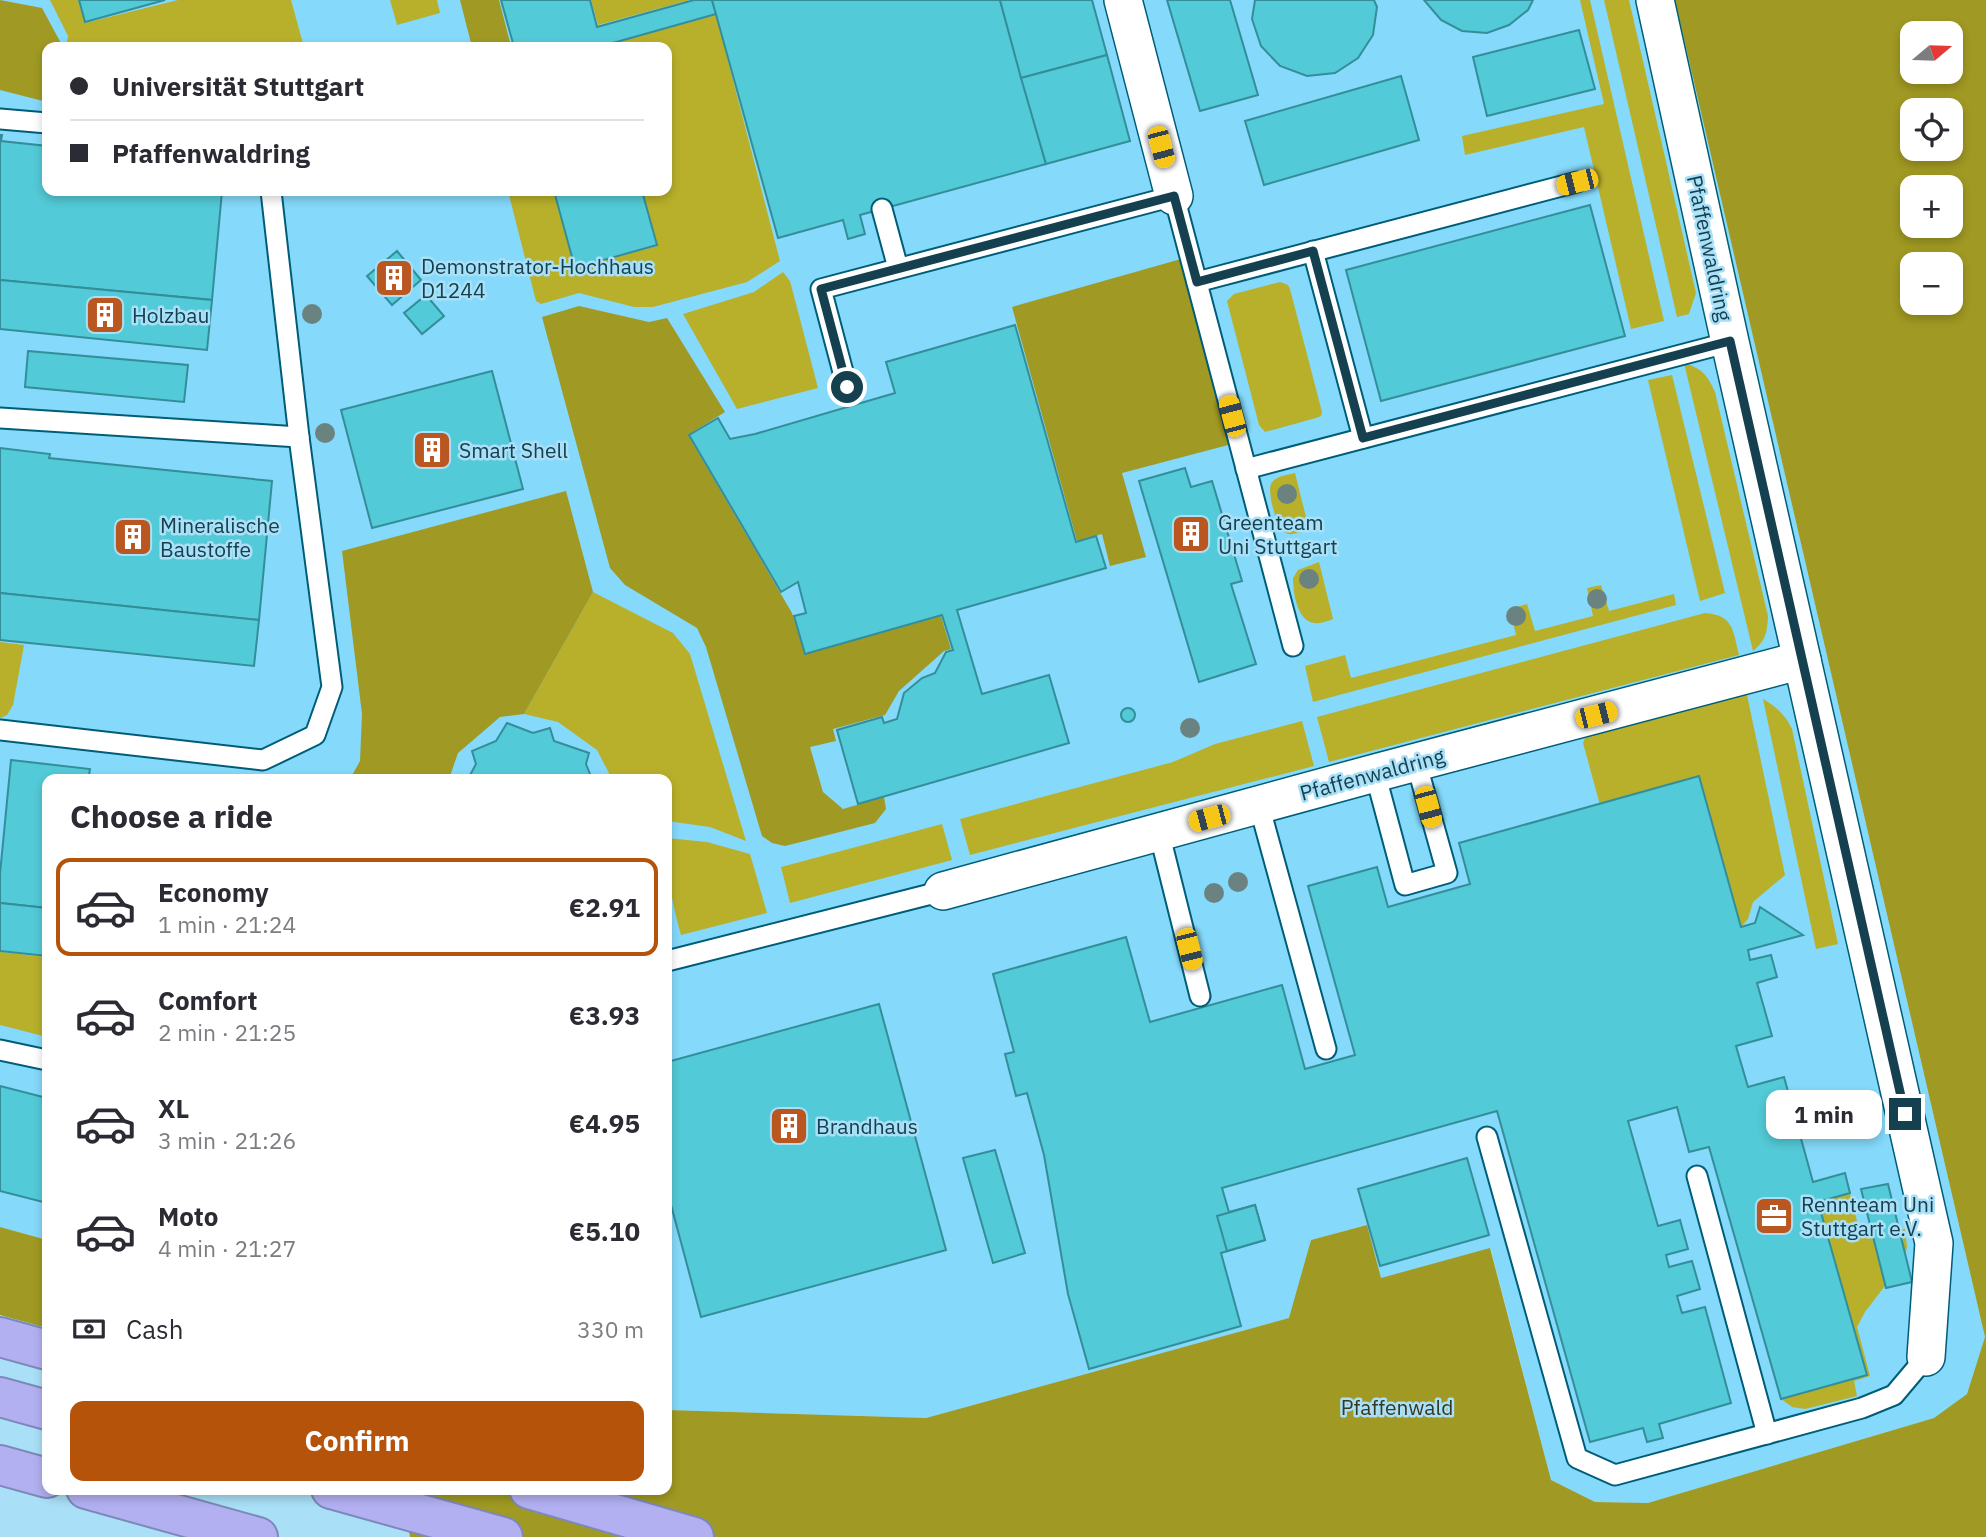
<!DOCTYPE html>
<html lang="en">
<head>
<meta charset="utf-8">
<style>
  :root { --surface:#fff; --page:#f7f7f7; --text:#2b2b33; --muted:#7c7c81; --line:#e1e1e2; --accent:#b45309 }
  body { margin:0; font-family:"IBM Plex Sans",sans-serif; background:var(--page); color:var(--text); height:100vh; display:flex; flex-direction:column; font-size:26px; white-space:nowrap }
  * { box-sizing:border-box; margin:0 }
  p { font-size:23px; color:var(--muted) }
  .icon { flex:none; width:38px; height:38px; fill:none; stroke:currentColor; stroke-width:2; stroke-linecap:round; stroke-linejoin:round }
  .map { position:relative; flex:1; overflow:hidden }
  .panel { position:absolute; left:42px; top:774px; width:630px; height:721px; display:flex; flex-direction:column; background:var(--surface); border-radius:14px; box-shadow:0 4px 10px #0003 }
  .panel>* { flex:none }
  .guide { position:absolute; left:42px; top:42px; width:630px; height:154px; border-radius:14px; box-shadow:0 4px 10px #0003; display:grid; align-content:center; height:154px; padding:0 28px; background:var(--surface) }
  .needle { width:46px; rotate:71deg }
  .fabs { position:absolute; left:1900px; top:21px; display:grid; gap:14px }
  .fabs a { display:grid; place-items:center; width:63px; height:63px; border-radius:14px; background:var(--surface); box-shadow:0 4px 10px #0003; font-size:35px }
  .end { position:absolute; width:32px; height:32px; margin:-16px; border:9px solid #15404f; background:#fff; box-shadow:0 0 0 4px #fff }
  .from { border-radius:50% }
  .bubble { position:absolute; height:49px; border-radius:14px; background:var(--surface); box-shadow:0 4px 10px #0003; font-size:23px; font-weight:700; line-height:49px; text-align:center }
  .car { position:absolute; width:21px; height:42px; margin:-21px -10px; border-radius:9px; box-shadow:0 0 5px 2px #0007; background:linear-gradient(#f5c518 24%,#345 0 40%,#f5c518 0 76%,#345 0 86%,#f5c518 0) }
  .guide b { display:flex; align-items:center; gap:24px; height:66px; font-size:26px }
  .guide b+b { border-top:2px solid var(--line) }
  .guide i { width:18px; height:18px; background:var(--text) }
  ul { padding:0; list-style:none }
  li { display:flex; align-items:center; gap:21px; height:98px; margin:0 14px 10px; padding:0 14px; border:4px solid transparent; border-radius:14px }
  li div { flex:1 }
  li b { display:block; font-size:26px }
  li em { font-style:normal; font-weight:700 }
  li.active { border-color:var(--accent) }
  li>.icon { width:63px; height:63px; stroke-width:1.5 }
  h2 { padding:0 28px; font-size:32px; line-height:84px }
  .pay { display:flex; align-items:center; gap:18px; height:77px; padding:0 28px; font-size:26px }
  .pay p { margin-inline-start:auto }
  .cta { display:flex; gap:14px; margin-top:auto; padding:14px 28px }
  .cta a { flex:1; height:80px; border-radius:14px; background:var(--accent); color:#fff; font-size:28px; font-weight:700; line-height:80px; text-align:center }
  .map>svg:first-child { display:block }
</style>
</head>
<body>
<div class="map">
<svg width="1986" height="1537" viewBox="0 0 1986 1537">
  <rect width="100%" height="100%" fill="#a9e0f7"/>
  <path fill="#85d9fa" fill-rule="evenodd" d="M0,0h1675l310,1337 -18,57 -33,24 -286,85 -53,-1 -44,-22 -60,-231 -110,29 -14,-53 -56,15 -21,78 -364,100 -259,-8v-631h-620v461l-47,-13zM47,47h620v144h-620z"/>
  <g fill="#b8b02b">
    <path d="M50,0h28l7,23 93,-23h113l13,47h-238l2,-11z"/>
    <path d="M390,0h47l3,13 -43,12z"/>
    <path d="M591,0h99l-92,25z"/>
    <path d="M1580,0h10l74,321 -33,8 -47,-202 -119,28 -3,-19 142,-32z"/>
    <path d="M1604,0h25l67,293 -7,21 -12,3z"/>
    <path d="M716,15l64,246 -33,21 -94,25h-19l-55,-14 -38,11 -5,-3 -28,-110h45l22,77 82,-22 -15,-55h25v-144l-64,-1z"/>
    <path d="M783,272l7,9 28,107 -81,21 -54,-95 71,-22z"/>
    <path d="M1280,282l8,3 2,4 32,123 -1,4 -5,2 -51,14 -6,-7 -32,-124 7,-7z"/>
    <path d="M1684,363c19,6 23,12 31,29l53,224c-1,17 -2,24 -15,35z"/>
    <path d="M1672,375l53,218 -25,8 -52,-221z"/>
    <path d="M1295,473l14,56c-6,2 -15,6 -21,5 -11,-3 -21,-41 -17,-50 4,-8 16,-9 24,-11z"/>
    <path d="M1319,562l14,57c-5,2 -13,5 -18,4 -18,-1 -22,-31 -22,-45l5,-8z"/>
    <path d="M1601,585l8,26 65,-17 2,11 -363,97 -8,-36 40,-11 6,23 165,-43 -6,-26 17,-5 8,27 58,-15 -6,-28z"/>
    <path d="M593,592l80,41 17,21 56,187 -36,-14 -43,-6v-42h-55l-15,-29 -39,-28 -34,-8z"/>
    <path d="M1705,613c29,2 28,18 34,42l-410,107 -12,-45z"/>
    <path d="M0,642l24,3 -11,60 -6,10 -7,3z"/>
    <path d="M1737,694l10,1 38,180 -32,27 -5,17 -7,8 -42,-151 -99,29 -17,-62 2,-5 6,-3 135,-40z"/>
    <path d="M1763,699c14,8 23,17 29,30l46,215 -22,5z"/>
    <path d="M1302,721l12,45 -344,89 -10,-36 213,-57 42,-18z"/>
    <path d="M942,824l10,36 -162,43 -9,-36z"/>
    <path d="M667,838l40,4 43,12 17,59 -86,22c-10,-36 -14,-59 -14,-97z"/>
    <path d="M0,952l47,5v80l-47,-12z"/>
    <path d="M1850,1193l11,44 44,-8 2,18 -3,14 -39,51 -8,15 13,49 -16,5 3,15 -52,13 -13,-2 -11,-8 86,-24 -49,-173z"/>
  </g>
  <g fill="#a09923" fill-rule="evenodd">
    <path d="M0,0l42,8 21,39h-16v55l-47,-12z"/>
    <path d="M460,0h39l12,46 -39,1z"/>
    <path d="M1675,0h311v1537h-1576l-8,-48h265v-79l259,8 363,-100 22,-78 56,-15 14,53 109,-30 61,232 44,22 53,1 286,-85 33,-24 18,-57zM1913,33h38v39h-38zM1913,110h38v39h-38zM1913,187h38v39h-38zM1913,264h38v39h-38z"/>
    <path d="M1181,259l51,185 -110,29 24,84 -36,9 -8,-32 -25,7 -65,-234z"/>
    <path d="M579,306l70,16 18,-4 58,94 -37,23 104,178 13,41 136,-38 10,33 -7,2 -45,40 -14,24 -52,14 3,12 -26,6 13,45 20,17 41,-12 2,12 -11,14 -90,23 -13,-3 -10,-7 -56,-189 -9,-19 -72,-43 -15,-17 -68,-251z"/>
    <path d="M566,491l27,101 -69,122 -24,3 -42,36 -9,26h-99l10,-18 2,-47 -20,-163z"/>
    <path d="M0,1227l47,13v88l-47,-13z"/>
  </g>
  <g fill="#53cad7" stroke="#338e99" stroke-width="2">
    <path d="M79,0h86l-80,22z"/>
    <path d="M501,0h89l7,27 97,-27h18l4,14 -114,32v1h-88z"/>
    <path d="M712,0h288l46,164 -186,51 5,19 -17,5 -5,-19 -65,18z"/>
    <path d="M1000,0h92l15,55 -86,23z"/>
    <path d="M1167,0h63l28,95 -58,16z"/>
    <path d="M1255,0h119l3,7 -4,28 -15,23 -23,15 -28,3 -27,-10 -19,-20 -9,-27z"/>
    <path d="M1424,0h109l-5,10 -19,15 -22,8 -25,-2 -21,-11z"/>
    <path d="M1579,30l16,59 -108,27 -14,-59z"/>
    <path d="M1107,55l23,86 -84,23 -25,-86z"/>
    <path d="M1401,76l18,64 -155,45 -19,-64z"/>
    <path d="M0,135h2l-1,6 46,5v45h175l-10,109 -212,-20z"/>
    <path d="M554,191h88l15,54 -82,23z"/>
    <path d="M1590,205l35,131 -244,65 -35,-131z"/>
    <path d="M397,251l24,29 -29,25 -25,-29z"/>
    <path d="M0,280l212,20 -5,50 -207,-21z"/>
    <path d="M426,295l18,21 -22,18 -18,-21z"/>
    <path d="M1015,325l61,217 20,-6 10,32 -149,42 25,84 67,-19 20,68 -211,61 -21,-74 45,-13 2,6 13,-4 7,-26 18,-15 13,-5 11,-21 7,-2 -11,-35 -137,39 -11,-38 12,-3 -8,-31 -17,10 -92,-157 29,-17 12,21 25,-5 140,-41 -9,-31z"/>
    <path d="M28,351l160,14 -4,37 -159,-15z"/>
    <path d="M492,371l31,118 -151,39 -31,-118z"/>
    <path d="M0,448l50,6 -1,4 223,23 -13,139 -259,-27z"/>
    <path d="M1185,468l6,19 21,-6 30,100 -11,3 25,80 -57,18 -60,-201z"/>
    <path d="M0,593l259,27 -5,46 -254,-26z"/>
    <circle cx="1128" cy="715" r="7"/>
    <path d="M507,723l26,10 17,-5 4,13 35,12 -3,11 6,15h-124l8,-15 -4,-13 24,-10z"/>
    <path d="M11,760l79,9 -1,6 37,4h-79v129l-47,-5v-29z"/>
    <path d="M1699,776l42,151 14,-4 5,-16 43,28 -55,15 2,10 21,-5 6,22 -20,6 15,53 -36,10 12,41 36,-10 29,105 32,-9 5,20 -32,9 49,173 -86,24 -72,-252 -20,5 -12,-45 -49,14 30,105 22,-6 8,29 -22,6 3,12 23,-6 8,28 -23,7 5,17 23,-6 26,96 -72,21 4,14 -16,4 -4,-14 -53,14 -93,-331 -275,77 7,24 26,-7 10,35 -44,13 20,73 -152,43 -21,-75 -24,-139 -17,-62 -11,3 -11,-42 9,-2 -21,-78 133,-37 24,85 132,-37 23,84 50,-14 -47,-169 69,-19 11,40 82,-23 -11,-41z"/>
    <path d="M0,903l47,5v48l-47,-5z"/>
    <path d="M879,1004l67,246 -245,67 -34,-127v-128z"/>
    <path d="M0,1086l47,12v105l-47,-12z"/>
    <path d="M995,1150l30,103 -32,10 -30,-105z"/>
    <path d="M1467,1158l22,77 -109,31 -22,-77z"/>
    <path d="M1888,1184l24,98 -26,6 -25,-99z"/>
    <path d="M1255,1205l10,35 -38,11 -10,-35z"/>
  </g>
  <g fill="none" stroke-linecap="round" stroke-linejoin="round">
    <g stroke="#005d77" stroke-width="23">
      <g id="lane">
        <path d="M0,119l47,4"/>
        <path d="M882,209l16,59"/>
        <path d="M1313,251l50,187"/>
        <path d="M1197,282l380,-100"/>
        <path d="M847,387l-26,-98 353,-93 119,450"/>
        <path d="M0,418l299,19"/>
        <path d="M1246,469l484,-127"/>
        <path d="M0,730l263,30 52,-25 17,-48 -33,-250 -28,-246"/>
        <path d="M1375,773l30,112 42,-12 -31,-111"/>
        <path d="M1259,805l67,244"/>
        <path d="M1159,832l41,164"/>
        <path d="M667,961l276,-70"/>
        <path d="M0,1050l47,10"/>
        <path d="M1487,1137l90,321 38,17 247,-67 32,-13 32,-38"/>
        <path d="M1697,1176l70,258"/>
      </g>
    </g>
    <g stroke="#005d77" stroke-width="40">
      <g id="street">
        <path d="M1123,0l51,196"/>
        <path d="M1655,0l75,342 204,901 -8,114"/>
        <path d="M943,891l432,-118 427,-113"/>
      </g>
    </g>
    <g stroke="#7c89b9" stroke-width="42">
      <g id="highway">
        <path d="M0,1337l47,13"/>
        <path d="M0,1397l47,13"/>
        <path d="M0,1465l47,13"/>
        <path d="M86,1489l172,48"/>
        <path d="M331,1489l172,48"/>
        <path d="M529,1489l165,48"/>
      </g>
    </g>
    <use href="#lane" stroke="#fff" stroke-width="19"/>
    <use href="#street" stroke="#fff" stroke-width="37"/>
    <use href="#highway" stroke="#b3b0f2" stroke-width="38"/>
  </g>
  <g fill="#6b8380">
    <circle cx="312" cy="314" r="10"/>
    <circle cx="325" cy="433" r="10"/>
    <circle cx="1287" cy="494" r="10"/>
    <circle cx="1309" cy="579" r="10"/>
    <circle cx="1597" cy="599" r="10"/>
    <circle cx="1516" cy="616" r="10"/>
    <circle cx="1190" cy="728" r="10"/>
    <circle cx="1238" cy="882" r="10"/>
    <circle cx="1214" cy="893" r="10"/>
  </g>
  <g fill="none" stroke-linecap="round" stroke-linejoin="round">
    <path stroke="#15404f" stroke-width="9" d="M847,387l-26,-98 353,-93 23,86 116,-31 50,187 367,-97 175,773"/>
  </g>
  <defs>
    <g id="building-square" transform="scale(2.0125)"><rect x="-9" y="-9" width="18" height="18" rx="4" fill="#ba561f" stroke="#a9e0f7"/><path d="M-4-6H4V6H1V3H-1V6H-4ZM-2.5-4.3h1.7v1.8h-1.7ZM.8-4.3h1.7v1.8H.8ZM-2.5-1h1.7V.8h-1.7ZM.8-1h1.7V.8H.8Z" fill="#fff"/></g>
    <g id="office-square" transform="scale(2.0125)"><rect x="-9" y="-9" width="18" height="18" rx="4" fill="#ba561f" stroke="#a9e0f7"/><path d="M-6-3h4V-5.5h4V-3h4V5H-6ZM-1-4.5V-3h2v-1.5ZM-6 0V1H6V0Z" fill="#fff"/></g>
  </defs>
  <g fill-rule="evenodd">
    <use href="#building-square" x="394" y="278"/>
    <use href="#building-square" x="105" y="315"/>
    <use href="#building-square" x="432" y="450"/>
    <use href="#building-square" x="1191" y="534"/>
    <use href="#building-square" x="133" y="537"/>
    <use href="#building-square" x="789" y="1126"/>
    <use href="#office-square" x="1774" y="1216"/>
  </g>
  <g text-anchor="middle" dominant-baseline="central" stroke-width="5" stroke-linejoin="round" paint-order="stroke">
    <g font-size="21" fill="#15404f" stroke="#a9e0f7">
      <text transform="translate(1710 248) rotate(78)">Pfaffenwaldring</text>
      <text transform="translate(1372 774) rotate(-15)">Pfaffenwaldring</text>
    </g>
    <g font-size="21" fill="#15404f" stroke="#a9e0f7" text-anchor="start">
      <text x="421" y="266">Demonstrator-Hochhaus<tspan x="421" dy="24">D1244</tspan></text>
      <text x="132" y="315">Holzbau</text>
      <text x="459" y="450">Smart Shell</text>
      <text x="1218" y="522">Greenteam<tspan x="1218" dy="24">Uni Stuttgart</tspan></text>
      <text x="160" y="525">Mineralische<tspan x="160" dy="24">Baustoffe</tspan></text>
      <text x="816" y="1126">Brandhaus</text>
      <text x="1801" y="1204">Rennteam Uni<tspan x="1801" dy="24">Stuttgart e.V.</tspan></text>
    </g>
    <g font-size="21" fill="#38371f" stroke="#a9e0f7">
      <text x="1397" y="1407">Pfaffenwald</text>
    </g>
  </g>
</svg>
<div class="fabs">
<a><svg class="needle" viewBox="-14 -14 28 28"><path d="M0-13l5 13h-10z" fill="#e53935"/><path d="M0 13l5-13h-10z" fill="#7c7c81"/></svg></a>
<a><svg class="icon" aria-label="locate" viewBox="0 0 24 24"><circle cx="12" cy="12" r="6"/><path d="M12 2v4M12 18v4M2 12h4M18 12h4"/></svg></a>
<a>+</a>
<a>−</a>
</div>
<i class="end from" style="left:847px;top:387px"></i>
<i class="end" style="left:1905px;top:1114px"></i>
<div class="bubble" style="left:1766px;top:1090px;width:116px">1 min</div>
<i class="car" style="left:1161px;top:147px;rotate:165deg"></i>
<i class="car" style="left:1577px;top:182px;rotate:256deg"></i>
<i class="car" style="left:1232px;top:416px;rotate:345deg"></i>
<i class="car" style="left:1596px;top:715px;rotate:76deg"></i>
<i class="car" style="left:1428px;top:807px;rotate:165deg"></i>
<i class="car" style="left:1209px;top:818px;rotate:255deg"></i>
<i class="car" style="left:1189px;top:949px;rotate:166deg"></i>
<div class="guide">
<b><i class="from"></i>Universität Stuttgart</b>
<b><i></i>Pfaffenwaldring</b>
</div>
<section class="panel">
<h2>Choose a ride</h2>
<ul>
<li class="active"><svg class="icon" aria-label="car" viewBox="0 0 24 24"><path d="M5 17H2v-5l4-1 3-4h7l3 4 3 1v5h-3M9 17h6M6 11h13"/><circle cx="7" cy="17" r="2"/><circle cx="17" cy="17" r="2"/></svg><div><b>Economy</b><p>1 min · 21:24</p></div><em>€2.91</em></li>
<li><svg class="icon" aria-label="car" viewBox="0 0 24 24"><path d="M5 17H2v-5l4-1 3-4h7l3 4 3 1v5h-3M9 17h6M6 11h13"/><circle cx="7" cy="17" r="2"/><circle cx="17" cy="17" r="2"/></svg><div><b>Comfort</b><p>2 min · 21:25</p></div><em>€3.93</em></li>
<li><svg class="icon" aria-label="car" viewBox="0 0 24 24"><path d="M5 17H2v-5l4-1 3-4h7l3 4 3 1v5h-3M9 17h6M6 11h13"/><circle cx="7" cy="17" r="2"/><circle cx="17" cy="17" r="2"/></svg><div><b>XL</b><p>3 min · 21:26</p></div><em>€4.95</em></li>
<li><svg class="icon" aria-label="car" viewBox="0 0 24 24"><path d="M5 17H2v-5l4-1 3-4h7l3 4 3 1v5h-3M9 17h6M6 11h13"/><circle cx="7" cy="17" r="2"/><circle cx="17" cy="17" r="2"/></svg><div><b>Moto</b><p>4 min · 21:27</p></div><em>€5.10</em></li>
</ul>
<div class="pay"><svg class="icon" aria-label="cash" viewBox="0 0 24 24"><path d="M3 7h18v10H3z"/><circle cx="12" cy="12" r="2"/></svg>Cash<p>330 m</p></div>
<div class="cta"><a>Confirm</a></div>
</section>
</div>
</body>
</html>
